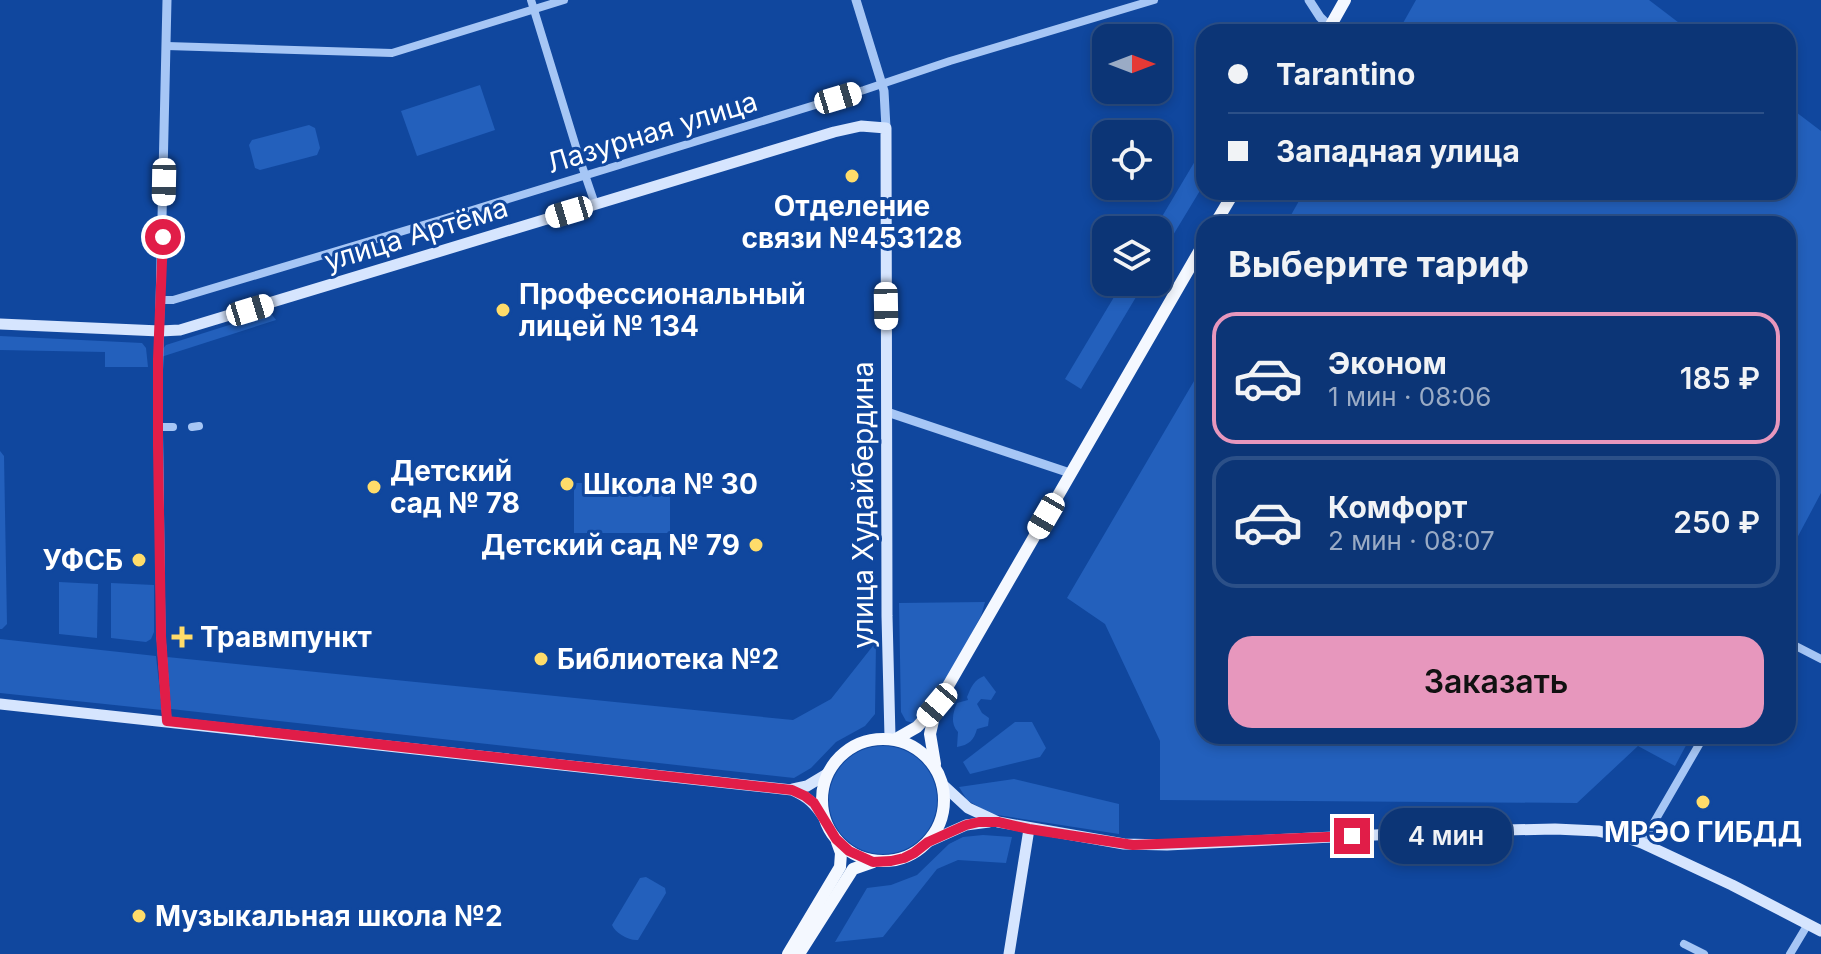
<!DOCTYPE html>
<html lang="ru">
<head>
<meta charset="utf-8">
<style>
  :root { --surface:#0c3576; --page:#153d7b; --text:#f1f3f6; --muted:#9aabc5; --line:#2c5088; --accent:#e797bd }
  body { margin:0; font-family:Inter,sans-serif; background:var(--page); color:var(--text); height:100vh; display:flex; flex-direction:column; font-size:30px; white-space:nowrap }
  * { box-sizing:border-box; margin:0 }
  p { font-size:26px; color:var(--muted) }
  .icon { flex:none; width:44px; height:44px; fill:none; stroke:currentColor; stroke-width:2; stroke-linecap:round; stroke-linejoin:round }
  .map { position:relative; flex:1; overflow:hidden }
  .panel { position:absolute; left:1196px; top:216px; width:600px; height:528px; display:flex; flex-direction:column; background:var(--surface); border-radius:24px; box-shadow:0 4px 12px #0003,0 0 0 2px var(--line) }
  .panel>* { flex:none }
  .top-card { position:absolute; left:1196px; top:24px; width:600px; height:176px; border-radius:24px; box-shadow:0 4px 12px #0003,0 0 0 2px var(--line); display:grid; align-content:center; height:176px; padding:0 32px; background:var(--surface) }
  .needle { width:52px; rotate:90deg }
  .controls { position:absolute; left:1092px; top:24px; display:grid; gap:16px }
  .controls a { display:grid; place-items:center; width:80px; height:80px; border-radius:16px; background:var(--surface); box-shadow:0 4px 12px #0003,0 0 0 2px var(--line); font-size:40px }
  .end { position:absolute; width:36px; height:36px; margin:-18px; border:10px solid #e11d48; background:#fff; box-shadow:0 0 0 4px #fff }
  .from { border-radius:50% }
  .bubble { position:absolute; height:56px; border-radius:24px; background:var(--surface); box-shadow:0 4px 12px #0003,0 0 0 2px var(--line); font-size:26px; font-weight:600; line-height:56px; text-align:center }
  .car { position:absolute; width:24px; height:48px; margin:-24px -12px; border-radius:10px; box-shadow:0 0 6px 2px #0007; background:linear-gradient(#fff 24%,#345 0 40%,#fff 0 76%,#345 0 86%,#fff 0) }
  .top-card b { display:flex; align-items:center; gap:28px; height:76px; font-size:30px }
  .top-card b+b { border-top:2px solid var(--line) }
  .top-card i { width:20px; height:20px; background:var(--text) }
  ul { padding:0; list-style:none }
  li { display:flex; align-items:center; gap:24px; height:132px; margin:0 16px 12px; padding:0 16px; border:4px solid var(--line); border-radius:24px }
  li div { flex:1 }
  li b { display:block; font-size:30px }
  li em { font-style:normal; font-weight:600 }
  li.active { border-color:var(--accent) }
  li>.icon { width:72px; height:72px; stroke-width:1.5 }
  h2 { padding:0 32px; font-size:36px; line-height:96px }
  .cta { display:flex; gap:16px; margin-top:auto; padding:16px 32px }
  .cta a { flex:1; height:92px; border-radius:24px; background:var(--accent); color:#111; font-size:32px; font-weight:600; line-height:92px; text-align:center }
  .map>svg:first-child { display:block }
</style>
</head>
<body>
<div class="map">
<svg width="1821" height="954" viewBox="0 0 1821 954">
  <rect width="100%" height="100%" fill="#10479e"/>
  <g fill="#2360bc">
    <path d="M1416,0h233l42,32h-293z"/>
    <path d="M480,85l15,45 -78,26 -16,-45z"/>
    <path d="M1788,106l33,25v362l-33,62v-331h-502l18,-32h484z"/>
    <path d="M309,125l6,3 5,20 -3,7 -57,15 -5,-2 -6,-23 3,-5z"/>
    <path d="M1204,146v38l-46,76v-30h-4z"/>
    <path d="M1123,282h22l-64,107 -16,-10z"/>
    <path d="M270,312l6,8 -115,37v-6l5,-6z"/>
    <path d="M0,336l142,7 4,5 2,19h-43v-15l-105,-2z"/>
    <path d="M1204,364v372h487l-16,30 -37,-20 -61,57 -417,-3v-59l-55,-117 -38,-26z"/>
    <path d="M0,451l4,5 3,168 -5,5h-2z"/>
    <rect x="574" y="483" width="96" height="50"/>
    <path d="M59,582l39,2 -1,54 -38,-4z"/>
    <path d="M111,583l43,2v47l-3,7 -5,3 -35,-4z"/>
    <path d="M985,602l-4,14c-13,23 -45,92 -63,104 -5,4 -7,2 -12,1l-5,-9 -2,-109z"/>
    <path d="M0,639l156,17 6,54 -162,-17z"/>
    <path d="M876,642l-1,72 -10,12 -29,16 -25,26 -17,10 -623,-69 -4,-52 626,63 38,-21z"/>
    <path d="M984,676l12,16 -5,8 -10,-1 -4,5 5,9 7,5 -1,8 -11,3c-3,11 -8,16 -20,18l1,-15c-8,-8 -5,-20 -1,-29l11,-3 -1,-3c4,-10 7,-17 17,-21z"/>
    <path d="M1015,722h17l14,26 -6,9 -70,17 -7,-12z"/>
    <circle cx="883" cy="800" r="54"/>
    <path d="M1014,779l105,25v30l-128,-20 -24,-14 -8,-13z"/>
    <path d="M983,835l29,2 -6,26 -48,-3 -21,9 -54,68 -48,5 32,-54 24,-3 26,-10 32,-31 14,-7z"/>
    <path d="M646,877l19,11 1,5 -28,47c-9,1 -23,-7 -26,-15l28,-47z"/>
  </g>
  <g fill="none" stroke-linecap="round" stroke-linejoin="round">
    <g stroke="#a6c6f5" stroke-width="8">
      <path d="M531,0l49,160 15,44"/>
      <path d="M167,46l225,7 172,-53"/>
      <path d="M161,300h12l267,-80 424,-130 86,-29 204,-61"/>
      <path d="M158,427h15"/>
      <path d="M192,427l7,-1"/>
      <path d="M1788,642l33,17"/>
      <path d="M1642,843l62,-107"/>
      <path d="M1684,944l20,10"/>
      <path d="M1790,954l18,-30"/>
    </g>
    <g stroke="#a6c6f5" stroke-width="9">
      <path d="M856,0l28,91 2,37"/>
      <path d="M1309,0l11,17 10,10"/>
      <path d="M887,412l183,61"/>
      <path d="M167,721l-6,-85 -3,-244 9,-392"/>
    </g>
    <g stroke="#d6e5fe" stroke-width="11">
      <path d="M0,324l160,7 20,-1 654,-198 27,-6 25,2 1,488 3,121"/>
      <path d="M0,704l792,86c16,7 23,14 32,28"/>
      <path d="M942,784l26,24 30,14 126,22 43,1 292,-14 96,-2 43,2 24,5 20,7 90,42 89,46"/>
      <path d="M793,789l14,-3 20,-12"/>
      <path d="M928,842l38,-17 23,-3"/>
      <path d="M1009,954l20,-125"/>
    </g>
    <g stroke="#f4f8ff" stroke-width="12">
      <path d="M1327,32l18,-32"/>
      <path d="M1215,224l19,-32"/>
      <circle cx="883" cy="800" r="61"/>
      <path d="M896,739l21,-12 20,-22 267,-462"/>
      <path d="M935,764l-5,-30 6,-26"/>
      <path d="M788,954l52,-87 1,-14 -4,-11"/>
      <path d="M799,954l54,-85 20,-7"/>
    </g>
  </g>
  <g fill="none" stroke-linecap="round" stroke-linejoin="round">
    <path stroke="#e11d48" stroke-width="10" d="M163,237l-5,122v87l3,190 6,85 625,69 13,6 9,7 22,36 13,12 24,11 18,-1 13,-3 10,-5 14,-11 38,-17 13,-3h19l31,7 104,16 219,-9"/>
  </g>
  <g fill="#ffdc6a" stroke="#10479e" stroke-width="3">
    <circle cx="852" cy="176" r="8"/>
    <circle cx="503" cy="310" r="8"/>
    <circle cx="567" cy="484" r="8"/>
    <circle cx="374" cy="487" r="8"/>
    <circle cx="756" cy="545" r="8"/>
    <circle cx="139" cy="560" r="8"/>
    <path d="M178 625h8v8h8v8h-8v8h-8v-8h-8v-8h8z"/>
    <circle cx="541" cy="659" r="8"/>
    <circle cx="1703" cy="802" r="8"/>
    <circle cx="139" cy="916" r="8"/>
  </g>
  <g text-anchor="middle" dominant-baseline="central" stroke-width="6" stroke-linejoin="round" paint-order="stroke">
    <g font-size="28" fill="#fff" stroke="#10479e">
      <text transform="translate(652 132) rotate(-17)">Лазурная улица</text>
      <text transform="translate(416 234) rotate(-17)">улица Артёма</text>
      <text transform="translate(863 505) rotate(-90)">улица Худайбердина</text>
    </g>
    <g font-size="28" font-weight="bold" fill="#fff" stroke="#10479e" text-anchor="start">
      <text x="852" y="206" text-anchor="middle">Отделение<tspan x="852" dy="32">связи №453128</tspan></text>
      <text x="519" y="294">Профессиональный<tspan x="519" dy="32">лицей № 134</tspan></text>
      <text x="390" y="471">Детский<tspan x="390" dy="32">сад № 78</tspan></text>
      <text x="583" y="484">Школа № 30</text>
      <text x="740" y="545" text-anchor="end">Детский сад № 79</text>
      <text x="123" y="560" text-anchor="end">УФСБ</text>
      <text x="200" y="637">Травмпункт</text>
      <text x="557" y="659">Библиотека №2</text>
      <text x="1703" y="832" text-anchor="middle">МРЭО ГИБДД</text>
      <text x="155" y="916">Музыкальная школа №2</text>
    </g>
  </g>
</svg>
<div class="controls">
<a><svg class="needle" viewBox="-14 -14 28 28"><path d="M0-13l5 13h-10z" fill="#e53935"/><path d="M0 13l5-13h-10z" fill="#9aabc5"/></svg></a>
<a><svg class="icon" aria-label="locate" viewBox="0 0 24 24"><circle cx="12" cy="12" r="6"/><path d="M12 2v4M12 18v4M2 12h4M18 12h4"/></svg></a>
<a><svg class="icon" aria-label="layers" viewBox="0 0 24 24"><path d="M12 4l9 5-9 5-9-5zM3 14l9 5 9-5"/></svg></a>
</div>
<i class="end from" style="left:163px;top:237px"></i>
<i class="end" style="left:1352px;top:836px"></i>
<div class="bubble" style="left:1380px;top:808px;width:132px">4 мин</div>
<i class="car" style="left:838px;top:98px;rotate:73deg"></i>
<i class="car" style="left:164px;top:182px;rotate:181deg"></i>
<i class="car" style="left:569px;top:212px;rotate:253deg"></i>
<i class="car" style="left:886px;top:306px;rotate:179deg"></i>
<i class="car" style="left:250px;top:310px;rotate:73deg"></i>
<i class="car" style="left:1046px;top:516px;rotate:210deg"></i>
<i class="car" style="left:937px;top:705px;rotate:220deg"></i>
<div class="top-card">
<b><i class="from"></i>Tarantino</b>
<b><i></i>Западная улица</b>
</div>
<section class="panel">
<h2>Выберите тариф</h2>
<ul>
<li class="active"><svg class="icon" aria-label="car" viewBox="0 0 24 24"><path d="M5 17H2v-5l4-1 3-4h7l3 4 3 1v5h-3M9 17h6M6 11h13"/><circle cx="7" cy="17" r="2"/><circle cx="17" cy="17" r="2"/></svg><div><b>Эконом</b><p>1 мин · 08:06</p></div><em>185 ₽</em></li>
<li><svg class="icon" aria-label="car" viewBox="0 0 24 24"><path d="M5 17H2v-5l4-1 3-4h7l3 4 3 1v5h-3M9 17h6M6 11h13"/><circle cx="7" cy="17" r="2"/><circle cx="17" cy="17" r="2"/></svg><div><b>Комфорт</b><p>2 мин · 08:07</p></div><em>250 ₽</em></li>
</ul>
<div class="cta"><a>Заказать</a></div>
</section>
</div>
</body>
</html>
